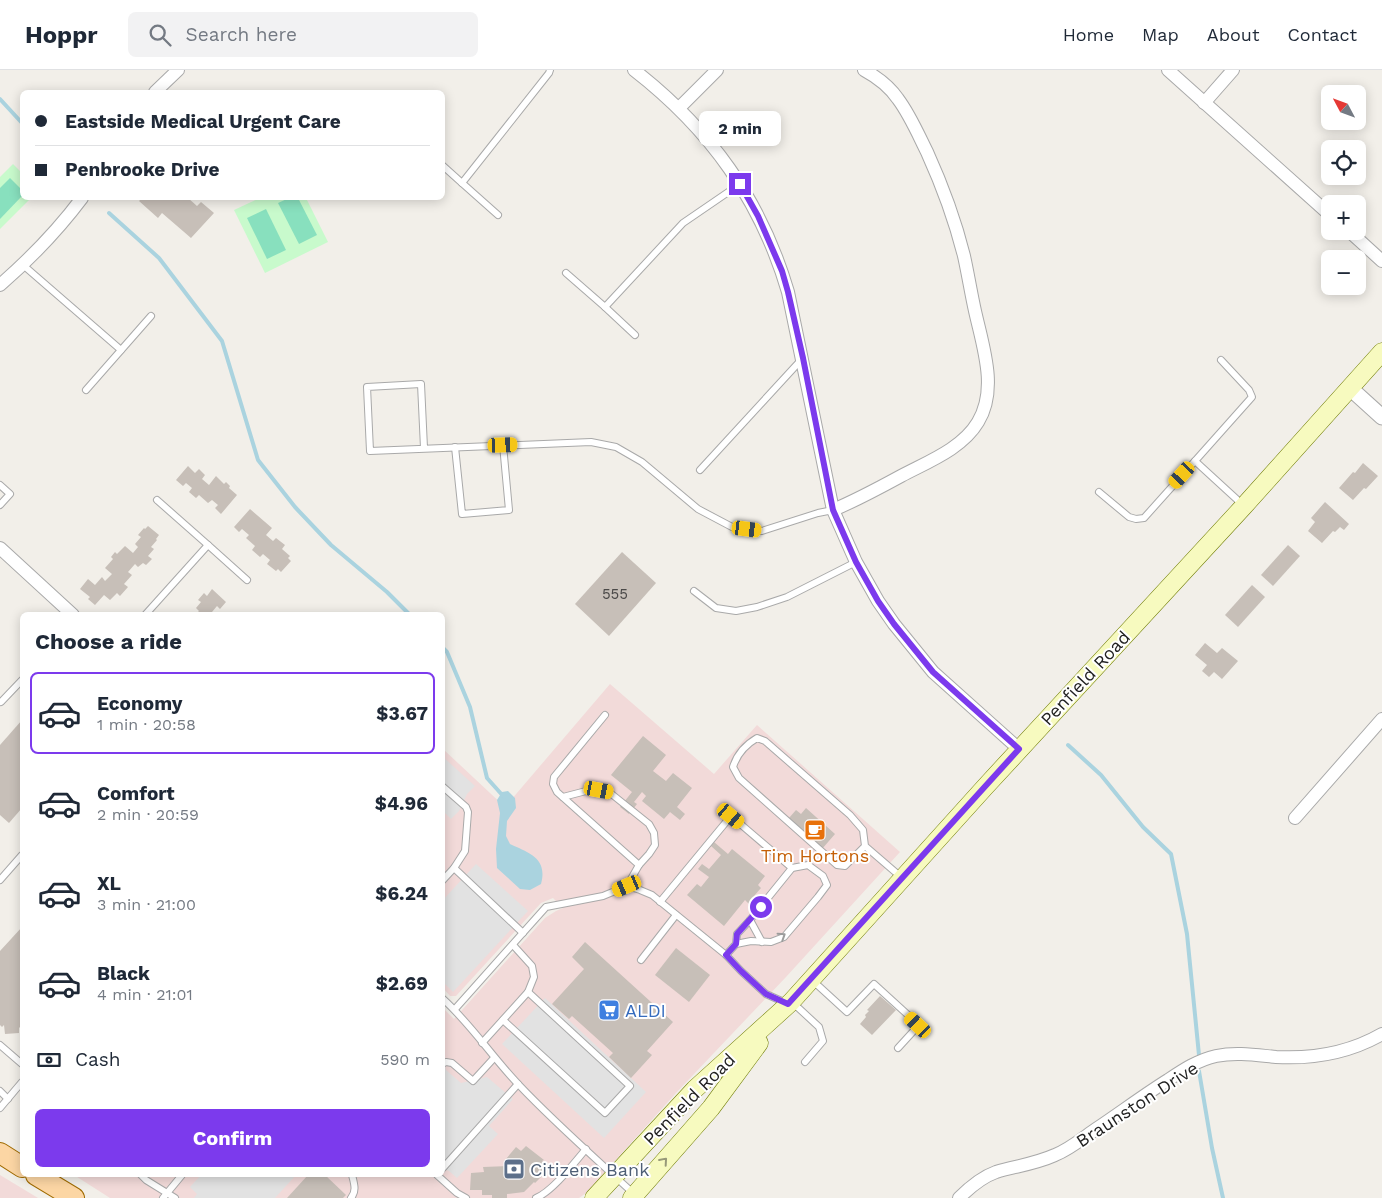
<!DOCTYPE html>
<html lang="en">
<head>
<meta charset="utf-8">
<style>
  :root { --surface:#fff; --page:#f2f2f3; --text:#1f2937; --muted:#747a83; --line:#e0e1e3; --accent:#7c3aed }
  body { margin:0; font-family:"Work Sans",sans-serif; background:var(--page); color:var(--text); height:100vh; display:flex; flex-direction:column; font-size:19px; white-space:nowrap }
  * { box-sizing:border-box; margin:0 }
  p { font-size:16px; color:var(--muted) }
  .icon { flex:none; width:28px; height:28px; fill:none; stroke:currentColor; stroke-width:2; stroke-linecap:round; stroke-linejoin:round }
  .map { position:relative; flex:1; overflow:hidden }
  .drawer { position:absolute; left:20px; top:542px; width:425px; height:565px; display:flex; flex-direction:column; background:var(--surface); border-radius:8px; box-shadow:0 2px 12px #0003 }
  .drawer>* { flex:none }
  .top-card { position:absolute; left:20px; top:20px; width:425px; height:110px; border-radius:8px; box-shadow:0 2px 12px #0003; display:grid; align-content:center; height:110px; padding:0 15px; background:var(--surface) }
  .needle { width:32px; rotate:311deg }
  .tools { position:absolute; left:1321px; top:15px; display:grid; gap:10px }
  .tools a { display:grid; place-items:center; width:45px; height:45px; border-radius:8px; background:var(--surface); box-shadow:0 2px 12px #0003; font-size:25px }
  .end { position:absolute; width:22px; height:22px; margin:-11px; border:6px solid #7c3aed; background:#fff; box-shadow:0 0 0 2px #fff }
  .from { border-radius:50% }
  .bubble { position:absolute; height:35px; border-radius:8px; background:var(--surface); box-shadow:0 2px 12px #0003; font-size:16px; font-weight:700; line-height:35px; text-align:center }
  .car { position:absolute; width:15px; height:30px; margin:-15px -8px; border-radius:6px; box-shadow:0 0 4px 1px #0007; background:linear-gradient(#f5c518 24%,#345 0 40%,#f5c518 0 76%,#345 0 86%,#f5c518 0) }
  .top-card b { display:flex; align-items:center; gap:18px; height:48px; font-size:19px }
  .top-card b+b { border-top:1px solid var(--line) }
  .top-card i { width:12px; height:12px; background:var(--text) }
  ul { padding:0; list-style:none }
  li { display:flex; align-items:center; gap:15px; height:82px; margin:0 10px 8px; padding:0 5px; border:2px solid transparent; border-radius:8px }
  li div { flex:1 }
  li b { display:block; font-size:19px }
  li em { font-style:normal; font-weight:700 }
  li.on { border-color:var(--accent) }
  li>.icon { width:45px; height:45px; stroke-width:1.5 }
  h2 { padding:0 15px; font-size:22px; line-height:60px }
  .pay { display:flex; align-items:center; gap:12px; height:55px; padding:0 15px; font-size:19px }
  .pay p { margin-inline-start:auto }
  .cta { display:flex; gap:10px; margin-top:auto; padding:10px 15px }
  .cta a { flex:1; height:58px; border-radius:8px; background:var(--accent); color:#fff; font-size:20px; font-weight:700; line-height:58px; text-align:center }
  header { display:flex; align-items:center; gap:30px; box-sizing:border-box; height:70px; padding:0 25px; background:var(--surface); border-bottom:1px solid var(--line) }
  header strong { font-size:24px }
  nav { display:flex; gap:28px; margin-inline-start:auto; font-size:18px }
  .search { width:350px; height:45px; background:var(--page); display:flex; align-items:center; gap:12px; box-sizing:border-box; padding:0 18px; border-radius:8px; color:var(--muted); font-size:19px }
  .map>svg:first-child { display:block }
</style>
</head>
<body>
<header>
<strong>Hoppr</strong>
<div class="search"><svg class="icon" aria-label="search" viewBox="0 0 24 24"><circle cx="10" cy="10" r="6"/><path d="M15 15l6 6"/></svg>Search here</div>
<nav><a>Home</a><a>Map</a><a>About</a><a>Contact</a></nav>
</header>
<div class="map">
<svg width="1382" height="1128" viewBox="0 0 1382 1128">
  <rect width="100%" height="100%" fill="#f2efe9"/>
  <g fill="#f2dad9">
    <path d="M610,614l104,90 43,-49 143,127 -114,125 -110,116 -90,100 -7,5h-469l-36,-23h368l1,-167 11,11 91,-101 11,-7 7,-3 -10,-10 -12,5 -85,93h-6l-7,-8v-239l62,58z"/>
    <path d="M0,1105l38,23h-38z"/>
  </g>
  <g fill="#c8facc">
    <path d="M13,94l9,9v25h9l-31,31v-52z"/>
    <path d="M260,128h46l22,44 -63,31 -31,-63z"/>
  </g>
  <g fill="#88e0be">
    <path d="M10,108l12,12v6l-22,23v-31z"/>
    <path d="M289,128h9l19,37 -18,9 -21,-41z"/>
    <path d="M266,139l20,41 -19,9 -20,-41z"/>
  </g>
  <g fill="#e2e2e2">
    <path d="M442,686l33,30 -8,8 -8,17 -8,8 -8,-8z"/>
    <path d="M476,794l52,47 -75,81 -10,-10 -1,-81z"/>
    <path d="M545,928l101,94 -42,46 -102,-94z"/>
    <path d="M442,981l4,19 15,13 26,-6 26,22 -24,27 9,8 -41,44 -8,-7 -6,-2z"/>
    <path d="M201,1105h95l-21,23h-81l3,-4 -7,-7z"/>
  </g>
  <path fill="#aad3df" d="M508,721l7,7 1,10 -9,13 -1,15 4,8c19,9 38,14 31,40l-11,6 -10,-1 -23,-21 -1,-19 4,-36 -3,-13 5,-8z"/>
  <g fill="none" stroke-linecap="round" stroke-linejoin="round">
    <g stroke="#aad3df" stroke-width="4">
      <path d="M0,29l22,24"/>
      <path d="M109,143l50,45 63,83 36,119 37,47 36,38 56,47 23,23"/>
      <path d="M442,577l5,5 23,55 17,71 17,19"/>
      <path d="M1068,675l33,30 42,52 28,27 16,80 12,121"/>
      <path d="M1199,1001l13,77 11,50"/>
    </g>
  </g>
  <g fill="#c7bfb8">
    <path d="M142,128h46l9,8 4,-4 13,11 -23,25 -29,-25 -4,5 -19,-17z"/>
    <path d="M1363,393l15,13 -12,13 -2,-1 -11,12 -14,-12 14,-16 2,1z"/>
    <path d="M188,396l7,7 4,-4 6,6 -3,4 7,6 7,-9 8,8 2,-2 4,4 -1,2 8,7 -16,19 -6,-6 3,-3 -6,-5 -4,3 -9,-8 -3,3 -7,-6 3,-4 -6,-5 -3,3 -7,-6z"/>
    <path d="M1325,432l24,22 -5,6 -4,-3 -5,5 -2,-1 -11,12 -14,-12 7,-9 -4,-4z"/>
    <path d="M250,439l22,19 -6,7 7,6 3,-3 9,7 -3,4 8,7 -2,2 3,3 -10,11 -3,-3 -2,2 -9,-7 3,-4 -7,-6 -3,3 -8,-7 3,-4 -9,-8 3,-3 -7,-6 -3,3 -5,-5z"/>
    <path d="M148,456l11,9 -3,4 1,1 -6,7 3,2 -6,7 4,3 -6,6 -3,-2 -5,4 -3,-3 -7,8 4,3 -8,9 4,3 -8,9 -3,-3 -7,7 -6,-5 -9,10 -7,-6 2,-2 -10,-8 8,-10 7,6 7,-8 3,4 7,-7 -7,-6 8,-9 -2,-2 4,-5 2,2 8,-8 8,7 5,-6 -3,-3 6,-7 -3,-2 6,-7 1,1z"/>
    <path d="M1288,475l12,11 -27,30 -12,-11z"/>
    <path d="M622,482l34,31 -47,53 -34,-32z"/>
    <path d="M1252,515l13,12 -27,30 -13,-12z"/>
    <path d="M212,519l14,13 -6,7 -3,-3 -5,6 3,3h-20l4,-4 -3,-3 5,-6 -3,-2 6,-7 3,3z"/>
    <path d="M1205,573l12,10 5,-5 16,13 -16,18 -8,-7 -5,5 -7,-6 5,-6 -12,-10z"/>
    <path d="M22,650v88l-13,15 -9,-8v-70z"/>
    <path d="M643,666l23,19 -13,16 13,10 7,-8 19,15 -15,19 8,7 -5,6 -10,-8 -6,7 -22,-18 4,-5 -4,-4 -8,10 3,2 -8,10 -9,-7 12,-15 -21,-17z"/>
    <path d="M806,738l29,26 -13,15 -33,-31 7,-8 5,4z"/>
    <path d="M714,772l14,12 4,-5 33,27 -7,9 3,3 -7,8 3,2 -6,8 -6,-6 -21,26 -37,-31 10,-11 4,3 8,-10 -11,-8 4,-5 7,5 12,-14 -10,-9z"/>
    <path d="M22,857v103l-3,-3v6l-14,1 -1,-9 -2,2 -2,-2v-74z"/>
    <path d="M585,872l88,80 -26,29 5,4 -21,23 -22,-21 4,-4 -41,-37 -3,3 -17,-15 32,-35 -12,-12z"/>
    <path d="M676,878l34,27 -21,27 -34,-27z"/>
    <path d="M880,926l16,14 -24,25 -12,-11 6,-7 -1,-2 4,-4 -2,-1z"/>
    <path d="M526,1076l18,14 -2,1 6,5 -6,6 2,2 -9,9 -1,-1 -10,10 -17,2v4h-15v-3h-10v-5h-12l1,-17 13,-1 -1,-5 26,-1 2,-3 -5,-4 10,-12 5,4z"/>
    <path d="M308,1105h17l21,20 -3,3h-56z"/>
  </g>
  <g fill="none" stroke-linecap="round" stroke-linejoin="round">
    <g stroke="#a9a9a9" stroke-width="8">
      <g id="service">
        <path d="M442,95l20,18 87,-110 1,-3"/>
        <path d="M462,113l36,32"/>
        <path d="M23,195l98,85"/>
        <path d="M566,203l39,34 78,-84 57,-39"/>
        <path d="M605,237l30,28"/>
        <path d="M1221,290l28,30 3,7 -57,64 48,44"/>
        <path d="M86,320l65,-74"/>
        <path d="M455,377l7,67 47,-4 -6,-65"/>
        <path d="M424,378l-3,-64 -54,3 3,64 221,-9 25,5 26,15 56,47 34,18 30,4 56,-18 15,-3"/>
        <path d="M700,400l102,-111"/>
        <path d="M0,415l10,9 -10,11"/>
        <path d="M1099,422l30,25 7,2 8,-1 51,-57"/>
        <path d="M157,430l51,45"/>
        <path d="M694,521l22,17 20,3 21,-4 30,-10 69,-35"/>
        <path d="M145,545l63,-70 39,35"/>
        <path d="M1,632l21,-22"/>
        <path d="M605,645l-51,62 -1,7 4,8 82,73 -12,21"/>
        <path d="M442,716l24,21 2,5 -3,39 -11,17 -12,13"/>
        <path d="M563,727l23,-6 13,-1 10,2 40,32 5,9 1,12 -6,9 -10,11"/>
        <path d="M865,776l-20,20 -8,-1 -98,-87 -6,-11c4,-13 12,-22 24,-29l8,3 85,74 13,15 2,16 36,31"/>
        <path d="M454,798l69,65"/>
        <path d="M0,810l22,-25"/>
        <path d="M660,832l71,-86 61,52"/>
        <path d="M750,850l12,22"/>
        <path d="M726,885l10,-11 1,-10 13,-14 42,-52 16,-3 15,11 4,9 -9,12 -34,40 -13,5 -20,-1 -15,3"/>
        <path d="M641,890l35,-45"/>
        <path d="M812,910l35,32 27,-28 45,41 -21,23"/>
        <path d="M442,928c29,26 50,59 77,87 36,38 76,73 114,108"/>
        <path d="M792,932l27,25 4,14 -18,21"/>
        <path d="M455,939l91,-102 57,-11 24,-10 13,4 12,5 74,60 15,16 25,23 20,9"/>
        <path d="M503,950l102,93 25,-27 -102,-94"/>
        <path d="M482,973l46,-51 6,-15 -2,-11 -19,-21"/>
        <path d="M0,975l22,19"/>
        <path d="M442,994l4,-2 6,1 21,18 21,-23"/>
        <path d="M0,1021l8,8"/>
        <path d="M0,1038l22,-26"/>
        <path d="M442,1099l76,-85"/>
        <path d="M141,1105l5,5 29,18"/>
        <path d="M437,1105l20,18 9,5"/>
        <path d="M163,1128l19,-23"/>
        <path d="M351,1128c6,-7 3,-15 1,-23"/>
        <path d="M536,1128c17,-7 38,-35 50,-49"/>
      </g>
    </g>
    <g stroke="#a9a9a9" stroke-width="14">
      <g id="minor">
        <path d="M634,0c76,59 127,130 154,222l45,218 23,52 22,39 16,23 39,48 86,77"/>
        <path d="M1168,0l162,145"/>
        <path d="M155,22l23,-22"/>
        <path d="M1204,33l29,-33"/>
        <path d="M679,38l38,-38"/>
        <path d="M1349,161l33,30"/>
        <path d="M0,215c31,-27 58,-55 82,-87"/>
        <path d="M833,440c24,-10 46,-22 68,-34 26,-14 61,-27 77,-54 20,-33 5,-75 -3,-111 -4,-18 -7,-37 -11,-55 -9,-36 -22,-71 -37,-104 -9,-18 -17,-37 -29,-53 -9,-13 -21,-22 -34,-29"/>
        <path d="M0,478l73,67"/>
        <path d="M1295,748l87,-99"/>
        <path d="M959,1128c11,-11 23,-21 37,-26 20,-6 39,-8 59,-17 15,-6 28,-17 41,-26 24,-16 48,-34 72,-49 15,-10 30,-20 48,-24 20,-4 39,-1 60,1 37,2 73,-4 106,-23"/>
      </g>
    </g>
    <g stroke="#a9a9a9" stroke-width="17">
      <path id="tertiary" d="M1350,318l32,29"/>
    </g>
    <g stroke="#707d05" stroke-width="19">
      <g id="secondary">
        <path d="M594,1128l101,-109 96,-87 194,-215 259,-281 138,-154"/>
        <path d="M632,1128l79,-90 48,-65"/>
      </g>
    </g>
    <g stroke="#a06b00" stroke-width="22">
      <g id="primary">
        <path d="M0,1083l22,14"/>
        <path d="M36,1105l38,23"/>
      </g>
    </g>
    <use href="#service" stroke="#fff" stroke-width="6"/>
    <use href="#minor" stroke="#fff" stroke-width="12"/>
    <use href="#tertiary" stroke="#fff" stroke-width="15"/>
    <use href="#secondary" stroke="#f7fabf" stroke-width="18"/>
    <use href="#primary" stroke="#fcd6a4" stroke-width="20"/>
  </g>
  <defs><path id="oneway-chevron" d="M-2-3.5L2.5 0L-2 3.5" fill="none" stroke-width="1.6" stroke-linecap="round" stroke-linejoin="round" transform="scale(1.25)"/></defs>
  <use stroke="#9c9c9c" href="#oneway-chevron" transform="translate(782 866) rotate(-33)"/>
  <use stroke="#979978" href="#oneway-chevron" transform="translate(664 1091) rotate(-49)"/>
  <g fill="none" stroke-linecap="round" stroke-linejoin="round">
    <path stroke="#7c3aed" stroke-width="6" d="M740,114l18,32 24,55 6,21 15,66 30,152 23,52 22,39 16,23 39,48 86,77 -231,255 -22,-10 -25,-23 -15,-16 10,-11 1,-10 24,-27"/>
  </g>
  <defs>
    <g id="cafe-square" transform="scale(1.125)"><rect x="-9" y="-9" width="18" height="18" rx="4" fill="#e8710a" stroke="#fff"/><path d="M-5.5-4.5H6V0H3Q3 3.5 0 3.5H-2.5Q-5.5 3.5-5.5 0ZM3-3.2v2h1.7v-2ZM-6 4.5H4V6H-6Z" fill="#fff"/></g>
    <g id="supermarket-square" transform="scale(1.125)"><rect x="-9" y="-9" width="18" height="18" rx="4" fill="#3f7fe0" stroke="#fff"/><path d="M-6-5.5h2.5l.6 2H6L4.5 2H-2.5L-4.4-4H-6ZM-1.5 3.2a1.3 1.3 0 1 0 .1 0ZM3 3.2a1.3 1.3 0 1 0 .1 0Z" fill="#fff"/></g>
    <g id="bank-square" transform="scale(1.125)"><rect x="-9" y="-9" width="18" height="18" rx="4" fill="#5c6f8a" stroke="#fff"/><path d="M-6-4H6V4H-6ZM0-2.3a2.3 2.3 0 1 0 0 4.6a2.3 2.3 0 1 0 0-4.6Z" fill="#fff"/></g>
  </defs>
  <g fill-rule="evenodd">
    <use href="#cafe-square" x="815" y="760"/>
    <use href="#supermarket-square" x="609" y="940"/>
    <use href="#bank-square" x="514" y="1099"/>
  </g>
  <g text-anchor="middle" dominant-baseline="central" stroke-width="4" stroke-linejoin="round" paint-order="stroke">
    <g font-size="15" fill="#4b4948">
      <text x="615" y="524">555</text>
    </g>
    <g font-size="18" fill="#222" stroke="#fff">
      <text transform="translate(1085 608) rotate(-47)">Penfield Road</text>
      <text transform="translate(689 1029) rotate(-45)">Penfield Road</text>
      <text transform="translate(1137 1034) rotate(-33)">Braunston Drive</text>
    </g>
    <g font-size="18" fill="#c56008" stroke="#fff">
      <text x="815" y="785">Tim Hortons</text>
    </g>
    <g font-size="18" fill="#366cbe" stroke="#fff" text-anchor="start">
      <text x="625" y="940">ALDI</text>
    </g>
    <g font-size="18" fill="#4e5e75" stroke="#fff" text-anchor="start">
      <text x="530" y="1099">Citizens Bank</text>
    </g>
  </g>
</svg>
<div class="tools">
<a><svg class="needle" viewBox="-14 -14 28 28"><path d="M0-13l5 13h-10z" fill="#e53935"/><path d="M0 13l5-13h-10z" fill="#747a83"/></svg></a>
<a><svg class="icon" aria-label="locate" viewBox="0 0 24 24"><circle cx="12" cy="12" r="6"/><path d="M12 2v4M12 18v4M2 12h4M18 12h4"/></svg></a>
<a>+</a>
<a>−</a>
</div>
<i class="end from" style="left:761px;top:837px"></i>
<i class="end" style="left:740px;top:114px"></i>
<div class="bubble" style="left:699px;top:41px;width:82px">2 min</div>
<i class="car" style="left:503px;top:375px;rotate:88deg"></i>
<i class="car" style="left:1182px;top:405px;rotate:222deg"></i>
<i class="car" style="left:747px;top:459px;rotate:97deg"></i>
<i class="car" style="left:599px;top:720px;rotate:101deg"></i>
<i class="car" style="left:731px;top:746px;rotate:130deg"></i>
<i class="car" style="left:627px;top:816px;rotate:247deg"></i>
<i class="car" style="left:918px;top:955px;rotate:313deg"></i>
<div class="top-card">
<b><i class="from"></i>Eastside Medical Urgent Care</b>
<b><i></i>Penbrooke Drive</b>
</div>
<section class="drawer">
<h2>Choose a ride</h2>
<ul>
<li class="on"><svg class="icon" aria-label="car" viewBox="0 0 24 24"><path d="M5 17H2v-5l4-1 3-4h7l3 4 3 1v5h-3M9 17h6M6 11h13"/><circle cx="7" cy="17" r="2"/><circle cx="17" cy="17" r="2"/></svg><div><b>Economy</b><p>1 min · 20:58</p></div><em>$3.67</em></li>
<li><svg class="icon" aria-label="car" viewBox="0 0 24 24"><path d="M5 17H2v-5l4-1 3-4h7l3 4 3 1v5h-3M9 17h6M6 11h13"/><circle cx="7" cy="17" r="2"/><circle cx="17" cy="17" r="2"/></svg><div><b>Comfort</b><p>2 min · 20:59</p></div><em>$4.96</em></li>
<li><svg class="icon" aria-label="car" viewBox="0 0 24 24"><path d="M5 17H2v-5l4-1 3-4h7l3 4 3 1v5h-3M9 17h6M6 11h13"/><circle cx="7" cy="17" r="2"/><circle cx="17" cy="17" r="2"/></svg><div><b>XL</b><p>3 min · 21:00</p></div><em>$6.24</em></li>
<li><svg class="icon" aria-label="car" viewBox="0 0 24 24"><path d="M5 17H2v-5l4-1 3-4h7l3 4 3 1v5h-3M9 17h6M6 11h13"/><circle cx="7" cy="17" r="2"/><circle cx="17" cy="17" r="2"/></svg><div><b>Black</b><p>4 min · 21:01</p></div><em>$2.69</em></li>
</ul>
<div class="pay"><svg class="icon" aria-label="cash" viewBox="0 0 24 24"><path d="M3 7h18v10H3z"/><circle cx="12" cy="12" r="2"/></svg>Cash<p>590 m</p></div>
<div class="cta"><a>Confirm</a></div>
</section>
</div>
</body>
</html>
